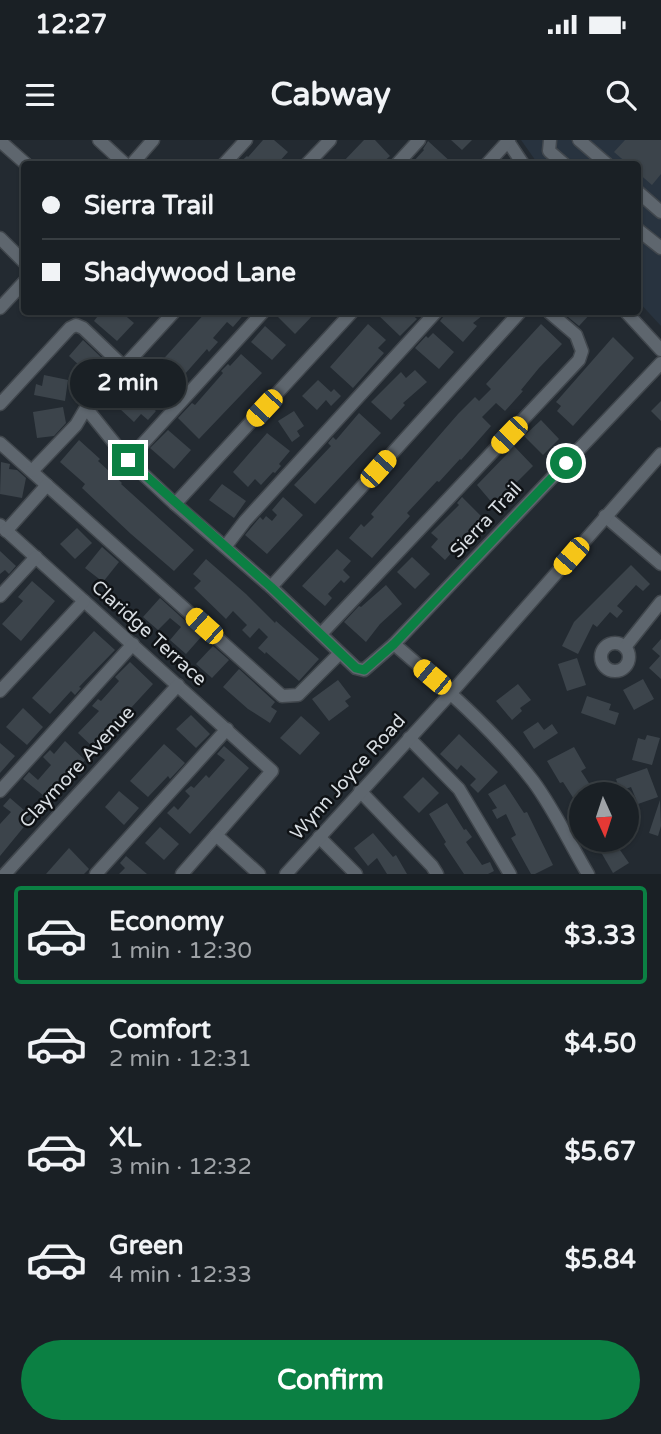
<!DOCTYPE html>
<html lang="en">
<head>
<meta charset="utf-8">
<style>
  :root { --surface:#1a2025; --page:#23282d; --text:#f1f3f6; --muted:#9fa3a7; --line:#383e42; --accent:#0b8043 }
  body { margin:0; font-family:"Varela Round",sans-serif; background:var(--page); color:var(--text); height:100vh; display:flex; flex-direction:column; font-size:26px; white-space:nowrap }
  * { box-sizing:border-box; margin:0 }
  p { font-size:23px; color:var(--muted) }
  .icon { flex:none; width:38px; height:38px; fill:none; stroke:currentColor; stroke-width:2; stroke-linecap:round; stroke-linejoin:round }
  .map { position:relative; height:734px; overflow:hidden }
  .side { display:flex; flex-direction:column; background:var(--surface); flex:1 }
  .side>* { flex:none }
  .banner { position:absolute; left:21px; top:21px; width:620px; height:154px; border-radius:7px; box-shadow:0 2px 5px #0004,0 0 0 2px var(--line); display:grid; align-content:center; height:154px; padding:0 21px; background:var(--surface) }
  .needle { width:46px; rotate:177deg }
  .tools { position:absolute; left:569px; top:642px; display:grid; gap:14px }
  .tools a { display:grid; place-items:center; width:70px; height:70px; border-radius:50%; background:var(--surface); box-shadow:0 2px 5px #0004,0 0 0 2px var(--line); font-size:35px }
  .end { position:absolute; width:32px; height:32px; margin:-16px; border:9px solid #0b8043; background:#fff; box-shadow:0 0 0 4px #fff }
  .from { border-radius:50% }
  .bubble { position:absolute; height:49px; border-radius:24px; background:var(--surface); box-shadow:0 2px 5px #0004,0 0 0 2px var(--line); font-size:23px; font-weight:800; line-height:49px; text-align:center }
  .car { position:absolute; width:21px; height:42px; margin:-21px -10px; border-radius:9px; box-shadow:0 0 5px 2px #0007; background:linear-gradient(#f5c518 24%,#345 0 40%,#f5c518 0 76%,#345 0 86%,#f5c518 0) }
  .banner b { display:flex; align-items:center; gap:24px; height:66px; font-size:26px }
  .banner b+b { border-top:2px solid var(--line) }
  .banner i { width:18px; height:18px; background:var(--text) }
  ul { padding:12px 0 0; list-style:none }
  li { display:flex; align-items:center; gap:21px; height:98px; margin:0 14px 10px; padding:0 7px; border:4px solid transparent; border-radius:7px }
  li div { flex:1 }
  li b { display:block; font-size:26px }
  li em { font-style:normal; font-weight:800 }
  li.selected { border-color:var(--accent) }
  li>.icon { width:63px; height:63px; stroke-width:1.5 }
  .action { display:flex; gap:14px; margin-top:auto; padding:14px 21px }
  .action a { flex:1; height:80px; border-radius:42px; background:var(--accent); color:#fff; font-size:28px; font-weight:800; line-height:80px; text-align:center }
  .status { display:flex; justify-content:space-between; align-items:center; height:49px; padding:0 35px; background:var(--surface); direction:ltr }
  .status svg { height:19px; fill:currentColor }
  header { display:flex; justify-content:space-between; align-items:center; height:91px; padding:0 21px; background:var(--surface); font-size:32px; font-weight:800 }
  .map>svg:first-child { display:block }
</style>
</head>
<body>
<div class="status"><b>12:27</b><svg viewBox="0 0 49 12"><path d="M0 12V9h3v3zM5 12V6h3v6zM10 12V3h3v9zM15 12V0h3v12zM26 1h20v11H26zM47 4h2v5h-2z"/></svg></div>
<header><svg class="icon" aria-label="menu" viewBox="0 0 24 24"><path d="M4 6h16M4 12h16M4 18h16"/></svg>Cabway<svg class="icon" aria-label="search" viewBox="0 0 24 24"><circle cx="10" cy="10" r="6"/><path d="M15 15l6 6"/></svg></header>
<div class="map">
<svg width="661" height="734" viewBox="0 0 661 734">
  <rect width="100%" height="100%" fill="#232a31"/>
  <path fill="#28333f" d="M521,0h140v186l-24,-26v-136h-99z"/>
  <g fill="#3c444b">
    <path d="M263,0h11l14,12 -11,12h-39l9,-8 1,1z"/>
    <path d="M364,0h11l15,16 -9,8h-40z"/>
    <path d="M451,0h21l-10,10z"/>
    <path d="M625,0h36v34l-9,11 -15,-13v-8h-9l-14,-12z"/>
    <path d="M428,1l25,23h-42l13,-14 -1,-1z"/>
    <path d="M101,172h20l13,11 -17,18 -23,-20z"/>
    <path d="M206,172h40l-13,15 -6,-5 -14,16 5,4 -9,10 -2,-3 -30,34 2,2 -6,7 -5,-5 -17,20 5,4 -8,9 -7,-6 -7,8 -15,-14z"/>
    <path d="M273,172h43l-21,22z"/>
    <path d="M375,172h34l8,7 -17,17z"/>
    <path d="M447,172h40l-14,11 4,3 -14,16 -23,-21z"/>
    <path d="M562,172h30l-13,14z"/>
    <path d="M368,184l18,16 -8,8 6,5 -31,35 -23,-21z"/>
    <path d="M541,184l21,20 -23,24 -18,22 2,1 -18,20 -9,-8 -14,14 9,9 -30,34 -1,-1 -21,23 -2,-1 -30,32 3,3 -38,42 -23,-20 12,-14 3,3 10,-10 -3,-3 87,-100 17,-17 4,4 12,-12 -5,-5z"/>
    <path d="M265,186l21,19 -14,15 -21,-18z"/>
    <path d="M433,193l21,19 -15,17 -24,-21 11,-12 2,2z"/>
    <path d="M613,197l21,21 -61,68 -16,-15 4,-5 -5,-4z"/>
    <path d="M83,200l20,19 -13,16 -21,-19z"/>
    <path d="M241,214l21,19 -63,66 -21,-21 14,-15 3,2 28,-32 -2,-2 7,-7 2,2z"/>
    <path d="M415,230l12,12 -24,21 2,2 -14,15 -20,-18 30,-30 5,6z"/>
    <path d="M44,235l24,5 -3,21 -31,-6 2,-11 6,2z"/>
    <path d="M318,240l13,12 3,-3 7,7 -10,10 -5,-6 -9,10 -15,-14z"/>
    <path d="M661,261v20l-10,-10z"/>
    <path d="M63,267l3,16 -12,13 -17,2 -4,-26z"/>
    <path d="M294,271l10,15 -7,5 3,5 -8,6 -14,-21z"/>
    <path d="M359,273l22,20 -66,71 -21,-19 37,-39 -3,-3 5,-6 3,3z"/>
    <path d="M541,280l18,19 -16,16 -19,-19z"/>
    <path d="M168,290l23,20 -17,19 -24,-21z"/>
    <path d="M267,293l23,18 -11,13 2,2 -6,7 -2,-1 -12,13 -6,-6 -7,8 -15,-15z"/>
    <path d="M79,300l21,19 -2,2 24,22 -1,1 73,66 -20,21 -43,-37 -49,-46 3,-4 -25,-22z"/>
    <path d="M512,304l21,22 -39,39 -17,-20 31,-32 -2,-2z"/>
    <path d="M1,322l9,2 -1,5 8,1 9,8 -4,20 -22,-4z"/>
    <path d="M222,344l24,17 -12,17 -25,-18z"/>
    <path d="M283,357l20,18 -36,39 -22,-19 15,-18 3,3 3,-4 6,5 5,-6 -5,-5z"/>
    <path d="M462,357l21,21 -38,42 -14,-13 7,-8 -7,-6 28,-28 -2,-2z"/>
    <path d="M77,388l15,15 -17,16 -15,-15z"/>
    <path d="M102,407l17,15 -16,20 -18,-14z"/>
    <path d="M337,409l14,12 -8,9 7,7 -6,6 -3,-3 -13,14 4,4 -7,8 -23,-20z"/>
    <path d="M0,411l16,15 -7,8 -4,-4 -5,4z"/>
    <path d="M412,417l18,17 -15,15 -18,-17z"/>
    <path d="M206,419l40,35 29,29 1,-2 43,38 -20,22 -33,-29 -1,2 -7,-6 10,-11 -9,-9 -9,10 -8,-8 5,-5 -14,-14 -7,8 -32,-31 7,-7 -8,-7z"/>
    <path d="M631,425l19,19 -7,7 -7,-6 -19,21 6,5 -6,7 -7,-6 -13,15 -4,-3 -15,30 -16,-8 12,-24z"/>
    <path d="M32,441l23,20 -34,40 -19,-17 21,-23 -5,-4z"/>
    <path d="M386,445l16,19 -22,20 -14,18 -22,-20 15,-16 2,1z"/>
    <path d="M160,458l42,38 -16,18 -16,-14 11,-13 -11,-9 -12,12 -15,-13z"/>
    <path d="M94,491l21,19 -36,37 2,1 -6,7 -4,-4 -21,23 -18,-16z"/>
    <path d="M661,499v40l-12,-11 11,-12 -8,-7z"/>
    <path d="M213,506l16,14 -17,18 -16,-14z"/>
    <path d="M577,518l9,27 -19,6 -9,-27z"/>
    <path d="M130,522l23,22 -59,64 -16,-15 21,-22 -7,-5 6,-7 3,2 18,-20 -4,-4z"/>
    <path d="M239,529l36,33 -4,5 6,4 -7,12 -22,-14 -25,-22z"/>
    <path d="M643,539l11,20 -20,11 -11,-20z"/>
    <path d="M338,540l13,17 -6,4 4,5 -20,15 -17,-22z"/>
    <path d="M518,544l13,16 -11,8 2,3 -10,9 -16,-19z"/>
    <path d="M587,556l24,8 -2,6 10,3 -4,12 -34,-12z"/>
    <path d="M23,568l20,19 -16,18 -21,-18z"/>
    <path d="M191,575l19,19 -14,14 -20,-19z"/>
    <path d="M301,576l19,17 -20,22 -20,-17z"/>
    <path d="M538,582l6,8 8,-6 6,9 -24,16 -11,-17z"/>
    <path d="M459,594l39,38 -20,21 -8,-8 6,-6 -15,-14 -4,5 -17,-16z"/>
    <path d="M647,595l13,3 -8,27 -20,-5 6,-22 7,2z"/>
    <path d="M65,601l20,19 -36,40 -26,-21 6,-7 9,8 13,-15 -8,-8 7,-7 4,4z"/>
    <path d="M0,603l15,13 -15,17z"/>
    <path d="M164,604l21,19 -15,16 -2,-3 -20,21 -18,-16z"/>
    <path d="M224,606l25,22 -59,66 -23,-21 7,-7 4,4 12,-14 -5,-5 6,-5 3,2 12,-13 3,3 16,-18 -8,-6z"/>
    <path d="M574,607l12,21 -5,3 15,23h-15v16l-18,-28 -3,1 -13,-22z"/>
    <path d="M647,628l11,29 -20,7 -7,-17 -11,4 -4,-12z"/>
    <path d="M423,637l16,16 -20,20 -16,-16z"/>
    <path d="M505,644l19,29 3,-1 26,53 -18,9h-4l-20,-36 5,-3 -10,-21 -9,5 -5,-9 5,-2 -9,-14z"/>
    <path d="M119,651l20,17 -15,17 -19,-18z"/>
    <path d="M10,658l22,19 -32,39v-32l11,-12 -8,-6z"/>
    <path d="M660,660l1,26 -3,10 -9,-3z"/>
    <path d="M447,663l17,27 2,-1 6,8 -6,5 16,23 8,-3 4,9 -6,3h-24l-20,-30 2,-2 -17,-28z"/>
    <path d="M160,687l19,17 -15,16 -19,-17z"/>
    <path d="M373,693l20,24 3,-2 11,19h-20l-10,-16 -9,8 -14,-18z"/>
    <path d="M594,700h19l16,23 -16,10z"/>
    <path d="M69,708l20,21 -5,5h-38z"/>
    <path d="M126,716l21,18h-28l6,-6 -5,-5z"/>
  </g>
  <g fill="none" stroke-linecap="round" stroke-linejoin="round">
    <g stroke="#41474d" stroke-width="15">
      <g id="minor">
        <path d="M99,0l26,24"/>
        <path d="M507,0l16,24"/>
        <path d="M550,0l-1,11 15,13"/>
        <path d="M579,0l28,24"/>
        <path d="M0,1l26,23"/>
        <path d="M132,24l21,-24"/>
        <path d="M224,24l22,-24"/>
        <path d="M307,24l23,-24"/>
        <path d="M397,24l22,-24"/>
        <path d="M487,24l22,-24"/>
        <path d="M637,51l24,21"/>
        <path d="M637,89l24,19"/>
        <path d="M0,98l24,24"/>
        <path d="M0,168l24,-26"/>
        <path d="M626,172l35,38"/>
        <path d="M0,264l70,-76 6,-3 7,3 41,39"/>
        <path d="M86,268l42,52 47,44 96,83 85,81 8,2 30,-26 267,-281"/>
        <path d="M0,303l282,253 16,-1 42,-42"/>
        <path d="M128,320l135,-148"/>
        <path d="M32,331l44,-46 10,-17 88,-96"/>
        <path d="M175,364l177,-192"/>
        <path d="M605,376l56,48"/>
        <path d="M0,385l272,246 -90,103"/>
        <path d="M6,391l41,-46"/>
        <path d="M225,407l20,-26 191,-209"/>
        <path d="M271,447l249,-275"/>
        <path d="M0,456l36,-39"/>
        <path d="M321,494l258,-274 3,-9 -6,-16 -27,-23"/>
        <circle cx="615" cy="517" r="14"/>
        <path d="M394,504c49,42 99,85 139,137 21,28 37,63 55,93"/>
        <path d="M625,507l36,-45"/>
        <path d="M0,551l84,-90"/>
        <path d="M409,598l50,51 51,85"/>
        <path d="M0,651l133,-147"/>
        <path d="M360,651l72,75 5,8"/>
        <path d="M216,695l43,39"/>
        <path d="M319,697l37,37"/>
        <path d="M5,734l173,-189"/>
        <path d="M96,734l131,-145"/>
        <path d="M286,734l165,-181 210,-239"/>
      </g>
    </g>
    <use href="#minor" stroke="#5e666e" stroke-width="12"/>
  </g>
  <g fill="none" stroke-linecap="round" stroke-linejoin="round">
    <path stroke="#0b8043" stroke-width="9" d="M128,320l143,127 85,81 8,2 30,-26 172,-181"/>
  </g>
  <g text-anchor="middle" dominant-baseline="central" stroke-width="5" stroke-linejoin="round" paint-order="stroke">
    <g font-size="19" fill="#d8dde2" stroke="#0f1215">
      <text transform="translate(486 380) rotate(-47)">Sierra Trail</text>
      <text transform="translate(149 493) rotate(42)">Claridge Terrace</text>
      <text transform="translate(77 627) rotate(-47)">Claymore Avenue</text>
      <text transform="translate(348 637) rotate(-48)">Wynn Joyce Road</text>
    </g>
  </g>
</svg>
<div class="tools">
<a><svg class="needle" viewBox="-14 -14 28 28"><path d="M0-13l5 13h-10z" fill="#e53935"/><path d="M0 13l5-13h-10z" fill="#9fa3a7"/></svg></a>
</div>
<i class="end from" style="left:566px;top:323px"></i>
<i class="end" style="left:128px;top:320px"></i>
<div class="bubble" style="left:70px;top:219px;width:116px">2 min</div>
<i class="car" style="left:264px;top:268px;rotate:223deg"></i>
<i class="car" style="left:509px;top:295px;rotate:224deg"></i>
<i class="car" style="left:378px;top:329px;rotate:42deg"></i>
<i class="car" style="left:571px;top:416px;rotate:221deg"></i>
<i class="car" style="left:204px;top:486px;rotate:312deg"></i>
<i class="car" style="left:432px;top:537px;rotate:310deg"></i>
<div class="banner">
<b><i class="from"></i>Sierra Trail</b>
<b><i></i>Shadywood Lane</b>
</div>
</div>
<section class="side">
<ul>
<li class="selected"><svg class="icon" aria-label="car" viewBox="0 0 24 24"><path d="M5 17H2v-5l4-1 3-4h7l3 4 3 1v5h-3M9 17h6M6 11h13"/><circle cx="7" cy="17" r="2"/><circle cx="17" cy="17" r="2"/></svg><div><b>Economy</b><p>1 min · 12:30</p></div><em>$3.33</em></li>
<li><svg class="icon" aria-label="car" viewBox="0 0 24 24"><path d="M5 17H2v-5l4-1 3-4h7l3 4 3 1v5h-3M9 17h6M6 11h13"/><circle cx="7" cy="17" r="2"/><circle cx="17" cy="17" r="2"/></svg><div><b>Comfort</b><p>2 min · 12:31</p></div><em>$4.50</em></li>
<li><svg class="icon" aria-label="car" viewBox="0 0 24 24"><path d="M5 17H2v-5l4-1 3-4h7l3 4 3 1v5h-3M9 17h6M6 11h13"/><circle cx="7" cy="17" r="2"/><circle cx="17" cy="17" r="2"/></svg><div><b>XL</b><p>3 min · 12:32</p></div><em>$5.67</em></li>
<li><svg class="icon" aria-label="car" viewBox="0 0 24 24"><path d="M5 17H2v-5l4-1 3-4h7l3 4 3 1v5h-3M9 17h6M6 11h13"/><circle cx="7" cy="17" r="2"/><circle cx="17" cy="17" r="2"/></svg><div><b>Green</b><p>4 min · 12:33</p></div><em>$5.84</em></li>
</ul>
<div class="action"><a>Confirm</a></div>
</section>
</body>
</html>
